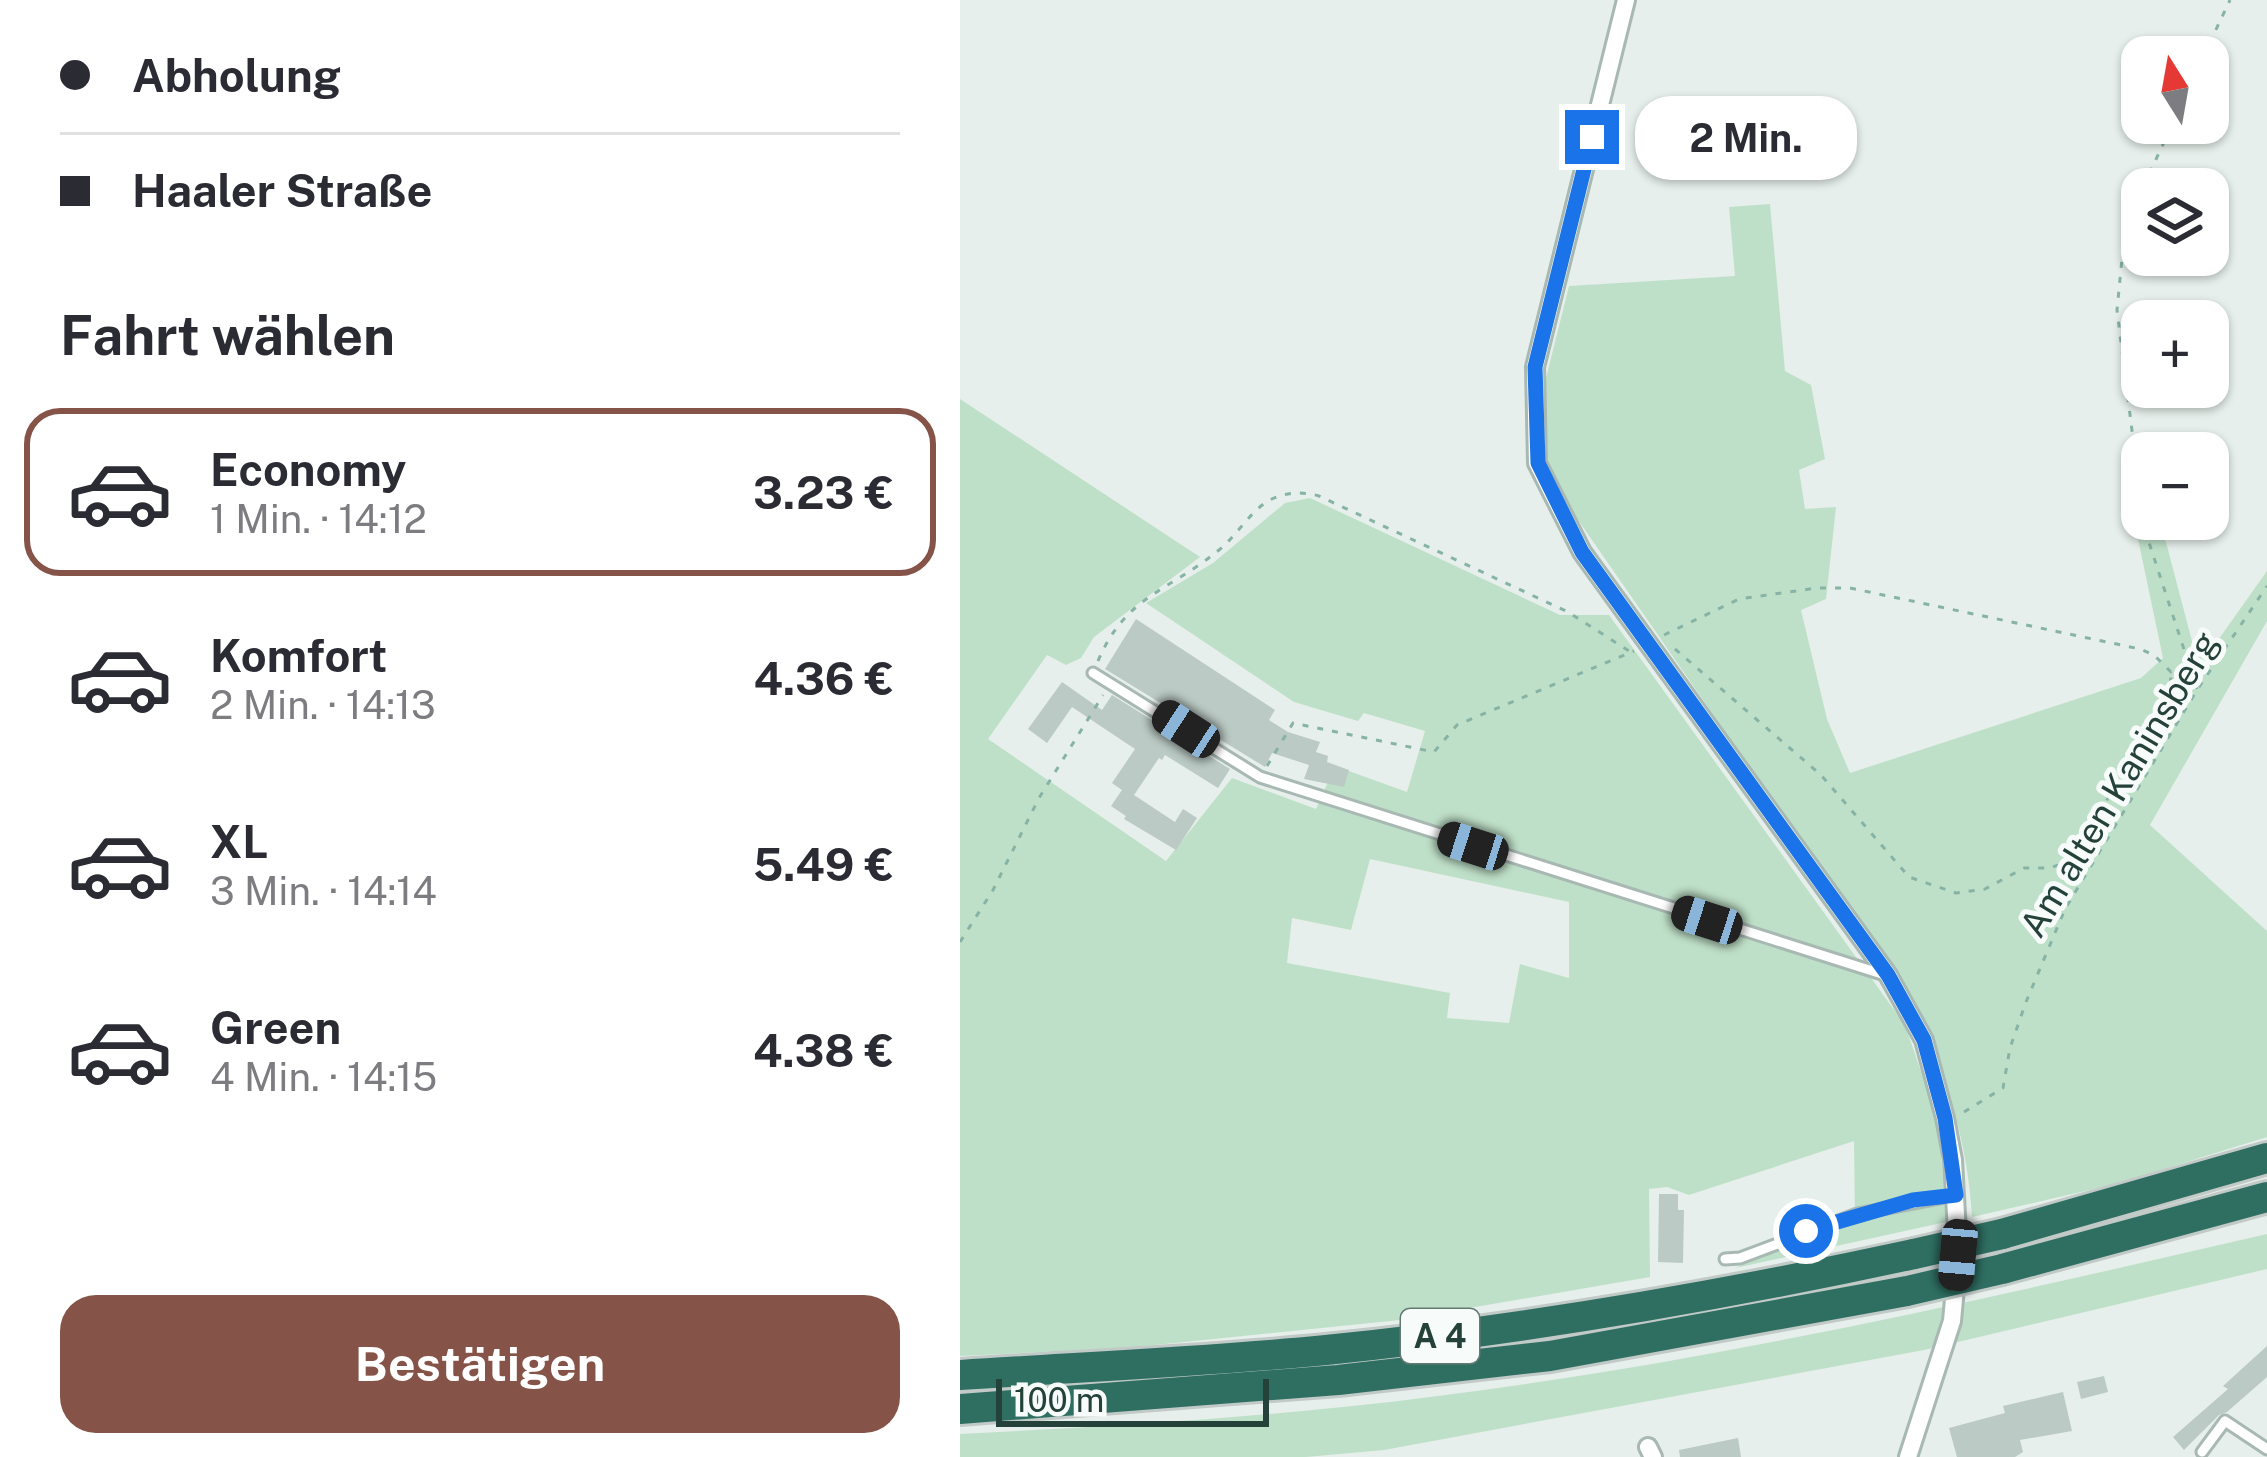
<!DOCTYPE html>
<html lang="de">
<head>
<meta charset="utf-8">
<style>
  :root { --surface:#fff; --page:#f7f7f7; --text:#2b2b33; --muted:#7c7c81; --line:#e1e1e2; --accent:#855347 }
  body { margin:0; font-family:"Public Sans",sans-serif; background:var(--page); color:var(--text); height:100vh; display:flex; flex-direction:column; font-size:45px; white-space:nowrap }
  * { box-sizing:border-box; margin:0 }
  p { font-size:39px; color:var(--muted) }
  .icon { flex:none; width:66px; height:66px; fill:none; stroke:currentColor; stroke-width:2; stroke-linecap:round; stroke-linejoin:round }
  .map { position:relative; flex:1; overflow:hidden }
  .drawer { display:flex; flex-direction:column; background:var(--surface); width:960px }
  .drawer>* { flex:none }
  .top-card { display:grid; align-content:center; height:264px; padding:0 60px; background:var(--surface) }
  .needle { width:78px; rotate:349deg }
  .tools { position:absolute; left:1161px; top:36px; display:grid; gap:24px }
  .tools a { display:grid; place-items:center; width:108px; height:108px; border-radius:24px; background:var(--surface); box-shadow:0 3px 9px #0004; font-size:60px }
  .scale { position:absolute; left:36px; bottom:30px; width:273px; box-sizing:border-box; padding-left:12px; border:6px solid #24423a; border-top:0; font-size:33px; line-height:42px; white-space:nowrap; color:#24423a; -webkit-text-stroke:9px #f7fbf9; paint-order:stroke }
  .end { position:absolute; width:54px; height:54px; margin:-27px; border:15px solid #1a73e8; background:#fff; box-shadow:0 0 0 6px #fff }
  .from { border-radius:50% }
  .bubble { position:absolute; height:84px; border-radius:36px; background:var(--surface); box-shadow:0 3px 9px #0004; font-size:39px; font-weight:700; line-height:84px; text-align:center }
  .car { position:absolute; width:36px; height:72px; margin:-36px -18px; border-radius:15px; box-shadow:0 0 9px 3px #0007; background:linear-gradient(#222 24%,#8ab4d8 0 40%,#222 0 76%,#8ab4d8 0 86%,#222 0) }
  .top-card b { display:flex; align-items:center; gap:42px; height:114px; font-size:45px }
  .top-card b+b { border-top:3px solid var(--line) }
  .top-card i { width:30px; height:30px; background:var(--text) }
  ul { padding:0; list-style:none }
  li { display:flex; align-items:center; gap:36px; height:168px; margin:0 24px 18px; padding:0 36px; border:6px solid transparent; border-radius:36px }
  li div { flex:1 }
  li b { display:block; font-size:45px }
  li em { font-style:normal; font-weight:700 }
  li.active { border-color:var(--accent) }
  li>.icon { width:108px; height:108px; stroke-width:1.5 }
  h2 { padding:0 60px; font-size:54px; line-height:144px }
  .cta { display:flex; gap:24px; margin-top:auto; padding:24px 60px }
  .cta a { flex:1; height:138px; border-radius:36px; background:var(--accent); color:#fff; font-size:48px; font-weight:700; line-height:138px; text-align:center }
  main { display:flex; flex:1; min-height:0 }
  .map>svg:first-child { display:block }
</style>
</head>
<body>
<main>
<section class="drawer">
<div class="top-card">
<b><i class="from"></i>Abholung</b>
<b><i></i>Haaler Straße</b>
</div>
<h2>Fahrt wählen</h2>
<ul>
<li class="active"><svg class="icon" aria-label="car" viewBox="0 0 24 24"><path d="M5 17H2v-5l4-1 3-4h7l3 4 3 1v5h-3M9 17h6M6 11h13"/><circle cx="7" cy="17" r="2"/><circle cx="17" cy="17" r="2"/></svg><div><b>Economy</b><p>1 Min. · 14:12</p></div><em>3.23 €</em></li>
<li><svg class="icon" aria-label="car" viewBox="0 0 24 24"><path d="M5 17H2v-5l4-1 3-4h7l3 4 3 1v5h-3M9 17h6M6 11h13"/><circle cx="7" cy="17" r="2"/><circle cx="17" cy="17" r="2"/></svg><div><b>Komfort</b><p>2 Min. · 14:13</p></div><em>4.36 €</em></li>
<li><svg class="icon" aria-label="car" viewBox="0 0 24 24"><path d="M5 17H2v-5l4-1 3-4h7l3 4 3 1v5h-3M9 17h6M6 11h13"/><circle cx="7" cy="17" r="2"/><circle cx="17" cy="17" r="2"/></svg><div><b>XL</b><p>3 Min. · 14:14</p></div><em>5.49 €</em></li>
<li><svg class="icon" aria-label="car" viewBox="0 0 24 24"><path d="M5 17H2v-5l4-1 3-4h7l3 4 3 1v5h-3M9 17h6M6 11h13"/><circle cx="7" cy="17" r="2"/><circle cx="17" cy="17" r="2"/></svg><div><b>Green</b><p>4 Min. · 14:15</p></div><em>4.38 €</em></li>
</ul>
<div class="cta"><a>Bestätigen</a></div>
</section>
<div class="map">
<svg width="1307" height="1457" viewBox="0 0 1307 1457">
  <rect width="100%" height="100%" fill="#e6efeb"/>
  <g fill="#bfe0c8" fill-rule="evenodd">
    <path d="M810,204l15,167 26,14 14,74 -26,11 6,39 31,-2 -10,92 -25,11 26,109 23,54 291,-95 22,-20 -29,-138 20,-1 12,23 28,107 17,1 56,-79v50l-117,204 117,106v206l-151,47 -144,33c-5,-87 -30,-149 -67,-226l-338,-487 -24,-55 2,-67 24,-96 166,-10 -6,-69z"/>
    <path d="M0,399l240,158 -106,80 -13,21 -15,7 -19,-10 -59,84 178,122 66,-83 84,31 19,-43 72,26 18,-61 -61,-18 -6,8 -64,-19 -148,-99 67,-40 72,-60 25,-5 250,117h49l296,410 34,99 7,98 -211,46 120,-50 -1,-77 -165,54 -22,-8 -18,2 1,88 -250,43 -274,28 -166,8zM410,859l199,43v76l-49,-14 -11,59 -62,-5 3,-25 -163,-30 5,-45 59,12z"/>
    <path d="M1307,1234v35l-343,81 -540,100 -78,7h-346v-23c157,-8 314,-17 470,-37 283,-35 560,-99 837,-163z"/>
  </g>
  <g fill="#bbcac4">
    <path d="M176,619l139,91 -6,10 19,12 32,10 -4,10 12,4 -1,6 22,8 -5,17 -40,-8 5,-14 -37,-12 -7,14 -160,-98z"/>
    <path d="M102,682l40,28 10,-15 118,74 -12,19 -53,-33 -3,5 -3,-2 -25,37 41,27 8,-13 14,9 -21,32 -52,-31 2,-3 -15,-10 11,-16 -10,-7 23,-34 -63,-42 -25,36 -19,-14z"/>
    <path d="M699,1194h19v16h6l-1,53 -25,-1z"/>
    <path d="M1307,1346v31l-40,35 -8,3 -35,35 -11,-13 55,-48 -5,-3z"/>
    <path d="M1144,1376l4,16 -27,7 -4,-17z"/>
    <path d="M1103,1392l9,39 -52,9 3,12 -8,5h-58l-8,-29 56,-15 -2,-7z"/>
    <path d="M778,1438l3,19h-61l-1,-7z"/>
  </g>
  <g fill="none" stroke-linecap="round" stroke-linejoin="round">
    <g stroke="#a8b8b2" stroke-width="15">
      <g id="service">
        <path d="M133,673l167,104 625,198"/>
        <path d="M765,1259l15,-1 117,-44 99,-19"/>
        <path d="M1242,1452l23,-31 42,28"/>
      </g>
    </g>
    <g stroke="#a8b8b2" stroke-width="22">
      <g id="minor">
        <path d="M666,0l-91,367 2,96 45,89 306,423 36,65 21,78 8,42 5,91"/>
        <path d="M688,1447l5,10"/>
        <path d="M948,1457l44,-136 4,-44"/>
      </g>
    </g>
    <g stroke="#c2cac8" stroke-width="36">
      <g id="motorway">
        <path d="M1042,1234l265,-76"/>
        <path d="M1042,1269l265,-72"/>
        <path d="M0,1375c122,-8 244,-13 366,-25 198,-20 394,-54 588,-96"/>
        <path d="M0,1409l378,-29 212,-24 357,-65"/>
      </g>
    </g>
    <g stroke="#86b3a5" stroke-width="3" stroke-dasharray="6 9" stroke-linecap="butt">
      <path d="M1243,57l27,-57"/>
      <path d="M1183,187l30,-64"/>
      <path d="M1182,190l-19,58 -6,62 20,161 1,38 59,180"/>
      <path d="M704,635l75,-36 78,-11h33l290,61 14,6 17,17 16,-11"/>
      <path d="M715,649l146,126 88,102 47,16 29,-4 39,-21h26l25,-9 46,-85 38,-51 11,-32 1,-17"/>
      <path d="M138,661c28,-66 70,-69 121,-111 17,-14 29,-35 46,-47 16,-11 37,-12 54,-7l249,116 61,39"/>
      <path d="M307,766l26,-43 141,29 23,-27 177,-74"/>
      <path d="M0,942l33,-52 46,-92 64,-103"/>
      <path d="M1004,1112l39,-24 7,-40 16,-46 39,-93 132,-219 70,-104"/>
    </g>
    <use href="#service" stroke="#fff" stroke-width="9"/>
    <use href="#minor" stroke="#fff" stroke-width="16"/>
    <use href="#motorway" stroke="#2f6f62" stroke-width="30"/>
    <g stroke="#c2cac8" stroke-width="36" stroke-linecap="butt">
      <g id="motorway-bridge">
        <path d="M954,1254l88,-20"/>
        <path d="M947,1291l95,-22"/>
      </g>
    </g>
    <use href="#motorway-bridge" stroke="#2f6f62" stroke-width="30"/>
  </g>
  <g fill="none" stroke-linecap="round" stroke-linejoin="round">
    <path stroke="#1a73e8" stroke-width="15" d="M632,137l-57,230 3,96 44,89 306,423 36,65 21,78 11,77 -43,5 -107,31"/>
  </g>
  <g text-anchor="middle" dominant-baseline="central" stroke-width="10" stroke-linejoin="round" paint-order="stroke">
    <rect fill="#f7fbf9" stroke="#637a73" stroke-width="3" x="441" y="1309" width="78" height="54" rx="9"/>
    <g font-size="33" font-weight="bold" fill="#24423a">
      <text x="480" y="1336">A 4</text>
    </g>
    <g font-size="36" fill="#24423a" stroke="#f7fbf9">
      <text transform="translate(1159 784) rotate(-59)">Am alten Kaninsberg</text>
    </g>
  </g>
</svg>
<div class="tools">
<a><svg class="needle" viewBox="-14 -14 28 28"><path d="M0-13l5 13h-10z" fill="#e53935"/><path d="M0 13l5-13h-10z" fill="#7c7c81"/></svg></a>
<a><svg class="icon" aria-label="layers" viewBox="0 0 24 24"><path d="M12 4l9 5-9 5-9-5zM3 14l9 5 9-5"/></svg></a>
<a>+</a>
<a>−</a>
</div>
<div class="scale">100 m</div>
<i class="end from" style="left:846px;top:1231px"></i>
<i class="end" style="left:632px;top:137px"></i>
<div class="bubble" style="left:675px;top:96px;width:222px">2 Min.</div>
<i class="car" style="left:226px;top:729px;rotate:303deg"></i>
<i class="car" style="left:513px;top:846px;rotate:288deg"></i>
<i class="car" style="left:747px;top:920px;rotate:288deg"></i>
<i class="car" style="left:998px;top:1255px;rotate:185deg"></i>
</div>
</main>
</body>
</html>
